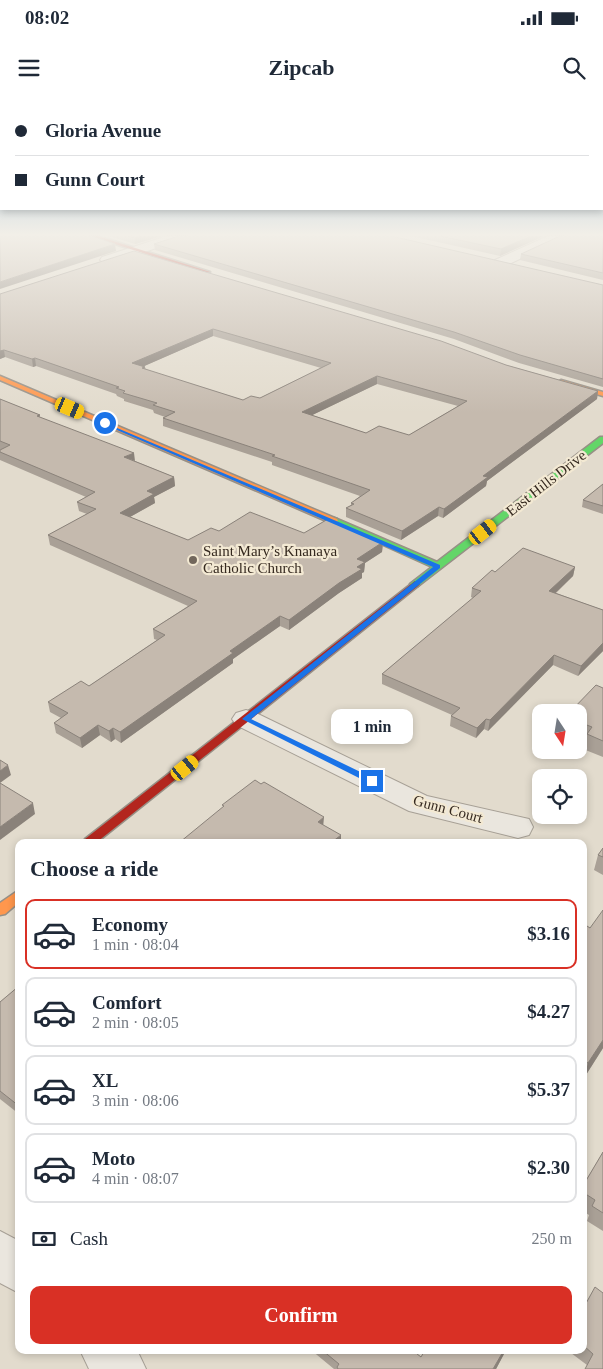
<!DOCTYPE html>
<html lang="en">
<head>
<meta charset="utf-8">
<style>
  :root { --surface:#fff; --page:#f2f2f3; --text:#1f2937; --muted:#747a83; --line:#e0e1e3; --accent:#d93025 }
  body { margin:0; font-family:Georgia,serif; background:var(--page); color:var(--text); height:100vh; display:flex; flex-direction:column; font-size:19px; white-space:nowrap }
  * { box-sizing:border-box; margin:0 }
  p { font-size:16px; color:var(--muted) }
  .icon { flex:none; width:28px; height:28px; fill:none; stroke:currentColor; stroke-width:2; stroke-linecap:round; stroke-linejoin:round }
  .map { position:relative; flex:1; overflow:hidden }
  .drawer { position:absolute; left:15px; top:739px; width:572px; height:515px; display:flex; flex-direction:column; background:var(--surface); border-radius:10px; box-shadow:0 2px 8px #0003 }
  .drawer>* { flex:none }
  .guide { position:absolute; left:0px; top:0px; width:604px; height:110px; box-shadow:0 2px 8px #0003; display:grid; align-content:center; height:110px; padding:0 15px; background:var(--surface) }
  .needle { width:32px; rotate:168deg }
  .tools { position:absolute; left:532px; top:604px; display:grid; gap:10px }
  .tools a { display:grid; place-items:center; width:55px; height:55px; border-radius:10px; background:var(--surface); box-shadow:0 2px 8px #0003; font-size:25px }
  .end { position:absolute; width:22px; height:22px; margin:-11px; border:6px solid #1a73e8; background:#fff; box-shadow:0 0 0 2px #fff }
  .from { border-radius:50% }
  .bubble { position:absolute; height:35px; border-radius:10px; background:var(--surface); box-shadow:0 2px 8px #0003; font-size:16px; font-weight:700; line-height:35px; text-align:center }
  .car { position:absolute; width:15px; height:30px; margin:-15px -8px; border-radius:6px; box-shadow:0 0 4px 1px #0007; background:linear-gradient(#f5c518 24%,#345 0 40%,#f5c518 0 76%,#345 0 86%,#f5c518 0) }
  .guide b { display:flex; align-items:center; gap:18px; height:48px; font-size:19px }
  .guide b+b { border-top:1px solid var(--line) }
  .guide i { width:12px; height:12px; background:var(--text) }
  ul { padding:0; list-style:none }
  li { display:flex; align-items:center; gap:15px; height:70px; margin:0 10px 8px; padding:0 5px; border:2px solid var(--line); border-radius:10px }
  li div { flex:1 }
  li b { display:block; font-size:19px }
  li em { font-style:normal; font-weight:700 }
  li.on { border-color:var(--accent) }
  li>.icon { width:45px; height:45px; stroke-width:1.5 }
  h2 { padding:0 15px; font-size:22px; line-height:60px }
  .pay { display:flex; align-items:center; gap:12px; height:55px; padding:0 15px; font-size:19px }
  .pay p { margin-inline-start:auto }
  .cta { display:flex; gap:10px; margin-top:auto; padding:10px 15px }
  .cta a { flex:1; height:58px; border-radius:10px; background:var(--accent); color:#fff; font-size:20px; font-weight:700; line-height:58px; text-align:center }
  .status { display:flex; justify-content:space-between; align-items:center; height:35px; padding:0 25px; background:var(--surface); direction:ltr }
  .status svg { height:14px; fill:currentColor }
  header { display:flex; justify-content:space-between; align-items:center; height:65px; padding:0 15px; background:var(--surface); font-size:22px; font-weight:700 }
  .map>svg:first-child { display:block }
</style>
</head>
<body>
<div class="status"><b>08:02</b><svg viewBox="0 0 49 12"><path d="M0 12V9h3v3zM5 12V6h3v6zM10 12V3h3v9zM15 12V0h3v12zM26 1h20v11H26zM47 4h2v5h-2z"/></svg></div>
<header><svg class="icon" aria-label="menu" viewBox="0 0 24 24"><path d="M4 6h16M4 12h16M4 18h16"/></svg>Zipcab<svg class="icon" aria-label="search" viewBox="0 0 24 24"><circle cx="10" cy="10" r="6"/><path d="M15 15l6 6"/></svg></header>
<div class="map">
<svg width="603" height="1269" viewBox="0 0 603 1269">
  <rect width="100%" height="100%" fill="#e2dbcd"/>
  <g fill="none" stroke-linecap="round" stroke-linejoin="round">
    <g stroke="#a7a096" stroke-width="2">
      <g id="street">
        <path d="M167,136h18l-2,3 -71,24 -5,1 -7,-4 2,-3z"/>
        <path d="M548,136h16l-2,3 -57,27 -5,1 -7,-4 2,-3z"/>
        <path d="M246,610l10,3 171,83 102,23 4,8 -4,8 -11,3 -109,-27 -173,-86 -4,-6 4,-6z"/>
        <path d="M0,1131l19,10v52l-19,-10z"/>
        <path d="M80,1250h57l9,19h-57z"/>
      </g>
    </g>
    <g stroke="#979086" stroke-width="3">
      <path id="fast" d="M600,337h3v6l-185,143 -3,1 -5,-3 22,-17 -102,-46 4,-3 3,1 100,43z"/>
    </g>
    <g stroke="#979086" stroke-width="3">
      <g id="slow">
        <path d="M0,276l337,143 1,2 -4,3 -3,-1 -331,-143z"/>
        <path d="M561,280l42,12v4l-44,-13 -1,-1z"/>
        <path d="M19,790v12l-14,12 -5,1v-12z"/>
      </g>
    </g>
    <g stroke="#979086" stroke-width="3">
      <g id="jam">
        <path d="M90,136h8l112,36 -5,1z"/>
        <path d="M415,481l5,3 -2,2 -321,256h-14l2,-3z"/>
      </g>
    </g>
    <use href="#street" fill="#eae6de" fill-rule="evenodd"/>
    <use href="#fast" fill="#63d668" fill-rule="evenodd"/>
    <use href="#slow" fill="#ff974d" fill-rule="evenodd"/>
    <use href="#jam" fill="#b3261e" fill-rule="evenodd"/>
  </g>
  <g fill="#a9a096" fill-rule="evenodd">
    <path d="M109,136h53l-27,8z"/>
    <path d="M411,136h133l-44,20z"/>
    <path d="M603,136v44l-83,-20 1,-6z"/>
    <path d="M154,144l449,41v102l-84,-24 -65,-24 -299,-89z"/>
    <path d="M0,194l506,71 92,26 -1,8 -110,82 -1,5 -43,32 -5,-2 -37,24 -55,-23v-9l5,-3v-2l9,-7 -88,-31v-3l-109,-36v-8l2,-1 -11,-4 -1,-3 -29,-9v-2l-7,-3 -1,-2 -80,-28 -3,1 -28,-10 -5,2zM213,236l108,32 -61,30 -17,2 -97,-30 -1,-3 -1,-1zM377,284l81,22 -49,29 -43,-2 -54,-18z"/>
    <path d="M0,299l40,16v3l95,43 39,16 1,9 -21,11 1,6 -25,14 58,23 31,-9 85,2 79,9 -1,10 -17,11 -1,9 -2,1v5l-23,15 -50,37 -9,-4 -47,33v4l-112,80 -6,-4 -4,3 -11,-7 -18,13 -26,-15 -2,-10 7,-5 -11,-6 -2,-10 41,-16 68,-46 -3,-1 -1,-10 35,-23 -138,-61 -2,-10 39,-21 -8,-3 -2,-9 9,-5 -86,-37v-10h1l-1,-1z"/>
    <path d="M603,384v30l-21,-7 1,-7z"/>
    <path d="M575,467l-2,9 -17,17 47,17v41l-25,25 -25,-11 -65,66 -4,-2 -8,9 -26,-12 1,-10 1,-1 -70,-31v-10l91,-76 -2,-1 1,-9 23,-16z"/>
    <path d="M603,588v69l-20,-8 2,-8 -6,-3v-26z"/>
    <path d="M603,748v27l-9,-5 4,-15z"/>
    <path d="M584,824l19,124 -19,30z"/>
    <path d="M19,886v128l-19,-15v-97z"/>
    <path d="M603,1052v79l-16,-10 2,-6 -5,-3v-28z"/>
    <path d="M584,1207l19,62 -16,-4 -20,-15h17z"/>
    <path d="M311,1250h101l9,7 83,-3 -8,15h-162z"/>
  </g>
  <g fill="#8a827a">
    <path d="M141,136h21l-27,8v-6z"/>
    <path d="M531,136h13l-44,20 1,-7z"/>
    <path d="M115,144l1,7 -116,38v-7z"/>
    <path d="M213,229v7l-80,35 -1,-8z"/>
    <path d="M4,250l1,7 -5,2v-8z"/>
    <path d="M35,258l1,8 -3,1 -1,-8z"/>
    <path d="M377,276v8l-75,36v-8z"/>
    <path d="M598,291l-1,8 -110,82 -1,5 -43,32 1,-9 39,-33z"/>
    <path d="M134,353l1,8 -11,-4z"/>
    <path d="M174,377l1,9 -21,11 1,6 -34,19 -1,-9 27,-22z"/>
    <path d="M439,407l-1,9 -37,24 1,-9z"/>
    <path d="M383,442l-1,10 -17,11 -1,9 -2,1v5l-23,15 -50,37v-10l68,-61z"/>
    <path d="M575,467l-2,9 -25,24 1,-9z"/>
    <path d="M280,516v10l-47,33v4l-112,80 -1,-11 110,-81z"/>
    <path d="M603,543v8l-25,25 3,-10z"/>
    <path d="M554,555l-1,10 -65,66 2,-11z"/>
    <path d="M486,619l-2,10 -8,9 1,-10z"/>
    <path d="M98,625l2,10 -18,13 -2,-10z"/>
    <path d="M113,628l2,11 -4,3 -2,-11z"/>
    <path d="M8,665l3,10 -11,8v-12z"/>
    <path d="M33,703l2,11 -35,26v-13z"/>
    <path d="M324,717l-1,11 -5,-6z"/>
    <path d="M341,735v7h-9z"/>
    <path d="M603,940v8l-19,30 4,-15z"/>
    <path d="M504,1250h2l-2,4 -8,15h-3z"/>
  </g>
  <g fill="#c5baae" stroke="#8a827a" fill-rule="evenodd">
    <path d="M0,136h92l23,8 -115,38z"/>
    <path d="M128,136h13l-6,2z"/>
    <path d="M179,136h212l212,49v94l-83,-24 -66,-23 -300,-88z"/>
    <path d="M440,136h91l-30,13z"/>
    <path d="M560,136h43v37l-82,-19z"/>
    <path d="M134,151l307,90 65,24 92,26 -115,85 5,1 -44,32 -5,-2 -37,24 -56,-23 8,-4 -3,-1 19,-13 -98,-34 3,-1 -112,-37 12,-6 -22,-7 4,-2 -34,-10 2,-2 -9,-3 3,-1 -84,-29 -3,1 -28,-9 -4,1v-57zM213,229l118,34 -71,35 -9,-2 -8,4 -101,-32 3,-1 -13,-4zM377,276l90,25 -58,34 -30,-9 -13,7 -64,-21z"/>
    <path d="M0,299l40,16 -3,1 97,37 -10,4 50,20 -27,14 7,3 -34,19 68,27 23,-12 8,3 31,-19 54,21 24,-14 55,23 -26,17 8,3 -8,5 5,2 -23,14 -50,37 -9,-4 -50,35 3,2 -113,79 -7,-4 -4,3 -11,-6 -18,13 -26,-15 14,-10 -20,-11 33,-21 8,5 76,-51 -12,-6 44,-28 -149,-66 48,-26 -19,-7 18,-10 -95,-40v-2l10,-5 -10,-4z"/>
    <path d="M603,384v22l-20,-6z"/>
    <path d="M523,448l52,19 -26,24 54,19v33l-22,23 -27,-11 -64,65 -4,-1 -9,9 -26,-12 9,-8 -78,-34 99,-83 -9,-3 20,-18 3,2z"/>
    <path d="M596,585l7,3v53l-16,-7 5,-7 -13,-5v-10h-9z"/>
    <path d="M0,660l8,5 -8,6z"/>
    <path d="M255,680l6,4 3,-2 60,35 -6,5 23,13 -9,7h-152l44,-36 -2,-1z"/>
    <path d="M0,683l33,20 -33,24z"/>
    <path d="M603,748v9l-5,-2z"/>
    <path d="M603,810v130l-15,23 -4,-2v-137l6,4z"/>
    <path d="M19,886v120l-19,-15v-89z"/>
    <path d="M603,1052v61l-11,-7 3,-6 -11,-7v-9z"/>
    <path d="M595,1187l8,6v76h-18l8,-15 -9,-8v-39z"/>
    <path d="M322,1250h90l9,7 4,-7h79l-11,19h-155l-1,-2 2,-3z"/>
  </g>
  <linearGradient id="sky" x2="0" y2="1"><stop stop-color="#95bcd7"/><stop offset="0.43" stop-color="#f2efe8"/><stop offset="1" stop-color="#f2efe8" stop-opacity="0"/></linearGradient>
  <rect width="603" height="313" fill="url(#sky)"/>
  <path fill="#1a73e8" d="M103,322l337,143v3l-189,151 124,60v4h-6l-127,-64 191,-152 -330,-143z"/>
  <circle fill="#72675c" stroke="#f3e9d3" stroke-width="2" cx="193" cy="460" r="5"/>
  <g text-anchor="middle" dominant-baseline="central" stroke-width="4.5" stroke-linejoin="round" paint-order="stroke">
    <g font-size="15" fill="#35291f" stroke="#f3e9d3">
      <text transform="translate(546 383) rotate(-38)">East Hills Drive</text>
      <text transform="translate(448 709) rotate(15)">Gunn Court</text>
    </g>
    <g font-size="15" fill="#35291f" stroke="#f3e9d3" text-anchor="start">
      <text x="203" y="451">Saint Mary’s Knanaya<tspan x="203" dy="17">Catholic Church</tspan></text>
    </g>
  </g>
</svg>
<div class="tools">
<a><svg class="needle" viewBox="-14 -14 28 28"><path d="M0-13l5 13h-10z" fill="#e53935"/><path d="M0 13l5-13h-10z" fill="#747a83"/></svg></a>
<a><svg class="icon" aria-label="locate" viewBox="0 0 24 24"><circle cx="12" cy="12" r="6"/><path d="M12 2v4M12 18v4M2 12h4M18 12h4"/></svg></a>
</div>
<i class="end from" style="left:105px;top:323px"></i>
<i class="end" style="left:372px;top:681px"></i>
<div class="bubble" style="left:331px;top:609px;width:82px">1 min</div>
<i class="car" style="left:70px;top:308px;rotate:113deg"></i>
<i class="car" style="left:483px;top:432px;rotate:52deg"></i>
<i class="car" style="left:185px;top:668px;rotate:51deg"></i>
<div class="guide">
<b><i class="from"></i>Gloria Avenue</b>
<b><i></i>Gunn Court</b>
</div>
<section class="drawer">
<h2>Choose a ride</h2>
<ul>
<li class="on"><svg class="icon" aria-label="car" viewBox="0 0 24 24"><path d="M5 17H2v-5l4-1 3-4h7l3 4 3 1v5h-3M9 17h6M6 11h13"/><circle cx="7" cy="17" r="2"/><circle cx="17" cy="17" r="2"/></svg><div><b>Economy</b><p>1 min · 08:04</p></div><em>$3.16</em></li>
<li><svg class="icon" aria-label="car" viewBox="0 0 24 24"><path d="M5 17H2v-5l4-1 3-4h7l3 4 3 1v5h-3M9 17h6M6 11h13"/><circle cx="7" cy="17" r="2"/><circle cx="17" cy="17" r="2"/></svg><div><b>Comfort</b><p>2 min · 08:05</p></div><em>$4.27</em></li>
<li><svg class="icon" aria-label="car" viewBox="0 0 24 24"><path d="M5 17H2v-5l4-1 3-4h7l3 4 3 1v5h-3M9 17h6M6 11h13"/><circle cx="7" cy="17" r="2"/><circle cx="17" cy="17" r="2"/></svg><div><b>XL</b><p>3 min · 08:06</p></div><em>$5.37</em></li>
<li><svg class="icon" aria-label="car" viewBox="0 0 24 24"><path d="M5 17H2v-5l4-1 3-4h7l3 4 3 1v5h-3M9 17h6M6 11h13"/><circle cx="7" cy="17" r="2"/><circle cx="17" cy="17" r="2"/></svg><div><b>Moto</b><p>4 min · 08:07</p></div><em>$2.30</em></li>
</ul>
<div class="pay"><svg class="icon" aria-label="cash" viewBox="0 0 24 24"><path d="M3 7h18v10H3z"/><circle cx="12" cy="12" r="2"/></svg>Cash<p>250 m</p></div>
<div class="cta"><a>Confirm</a></div>
</section>
</div>
</body>
</html>
